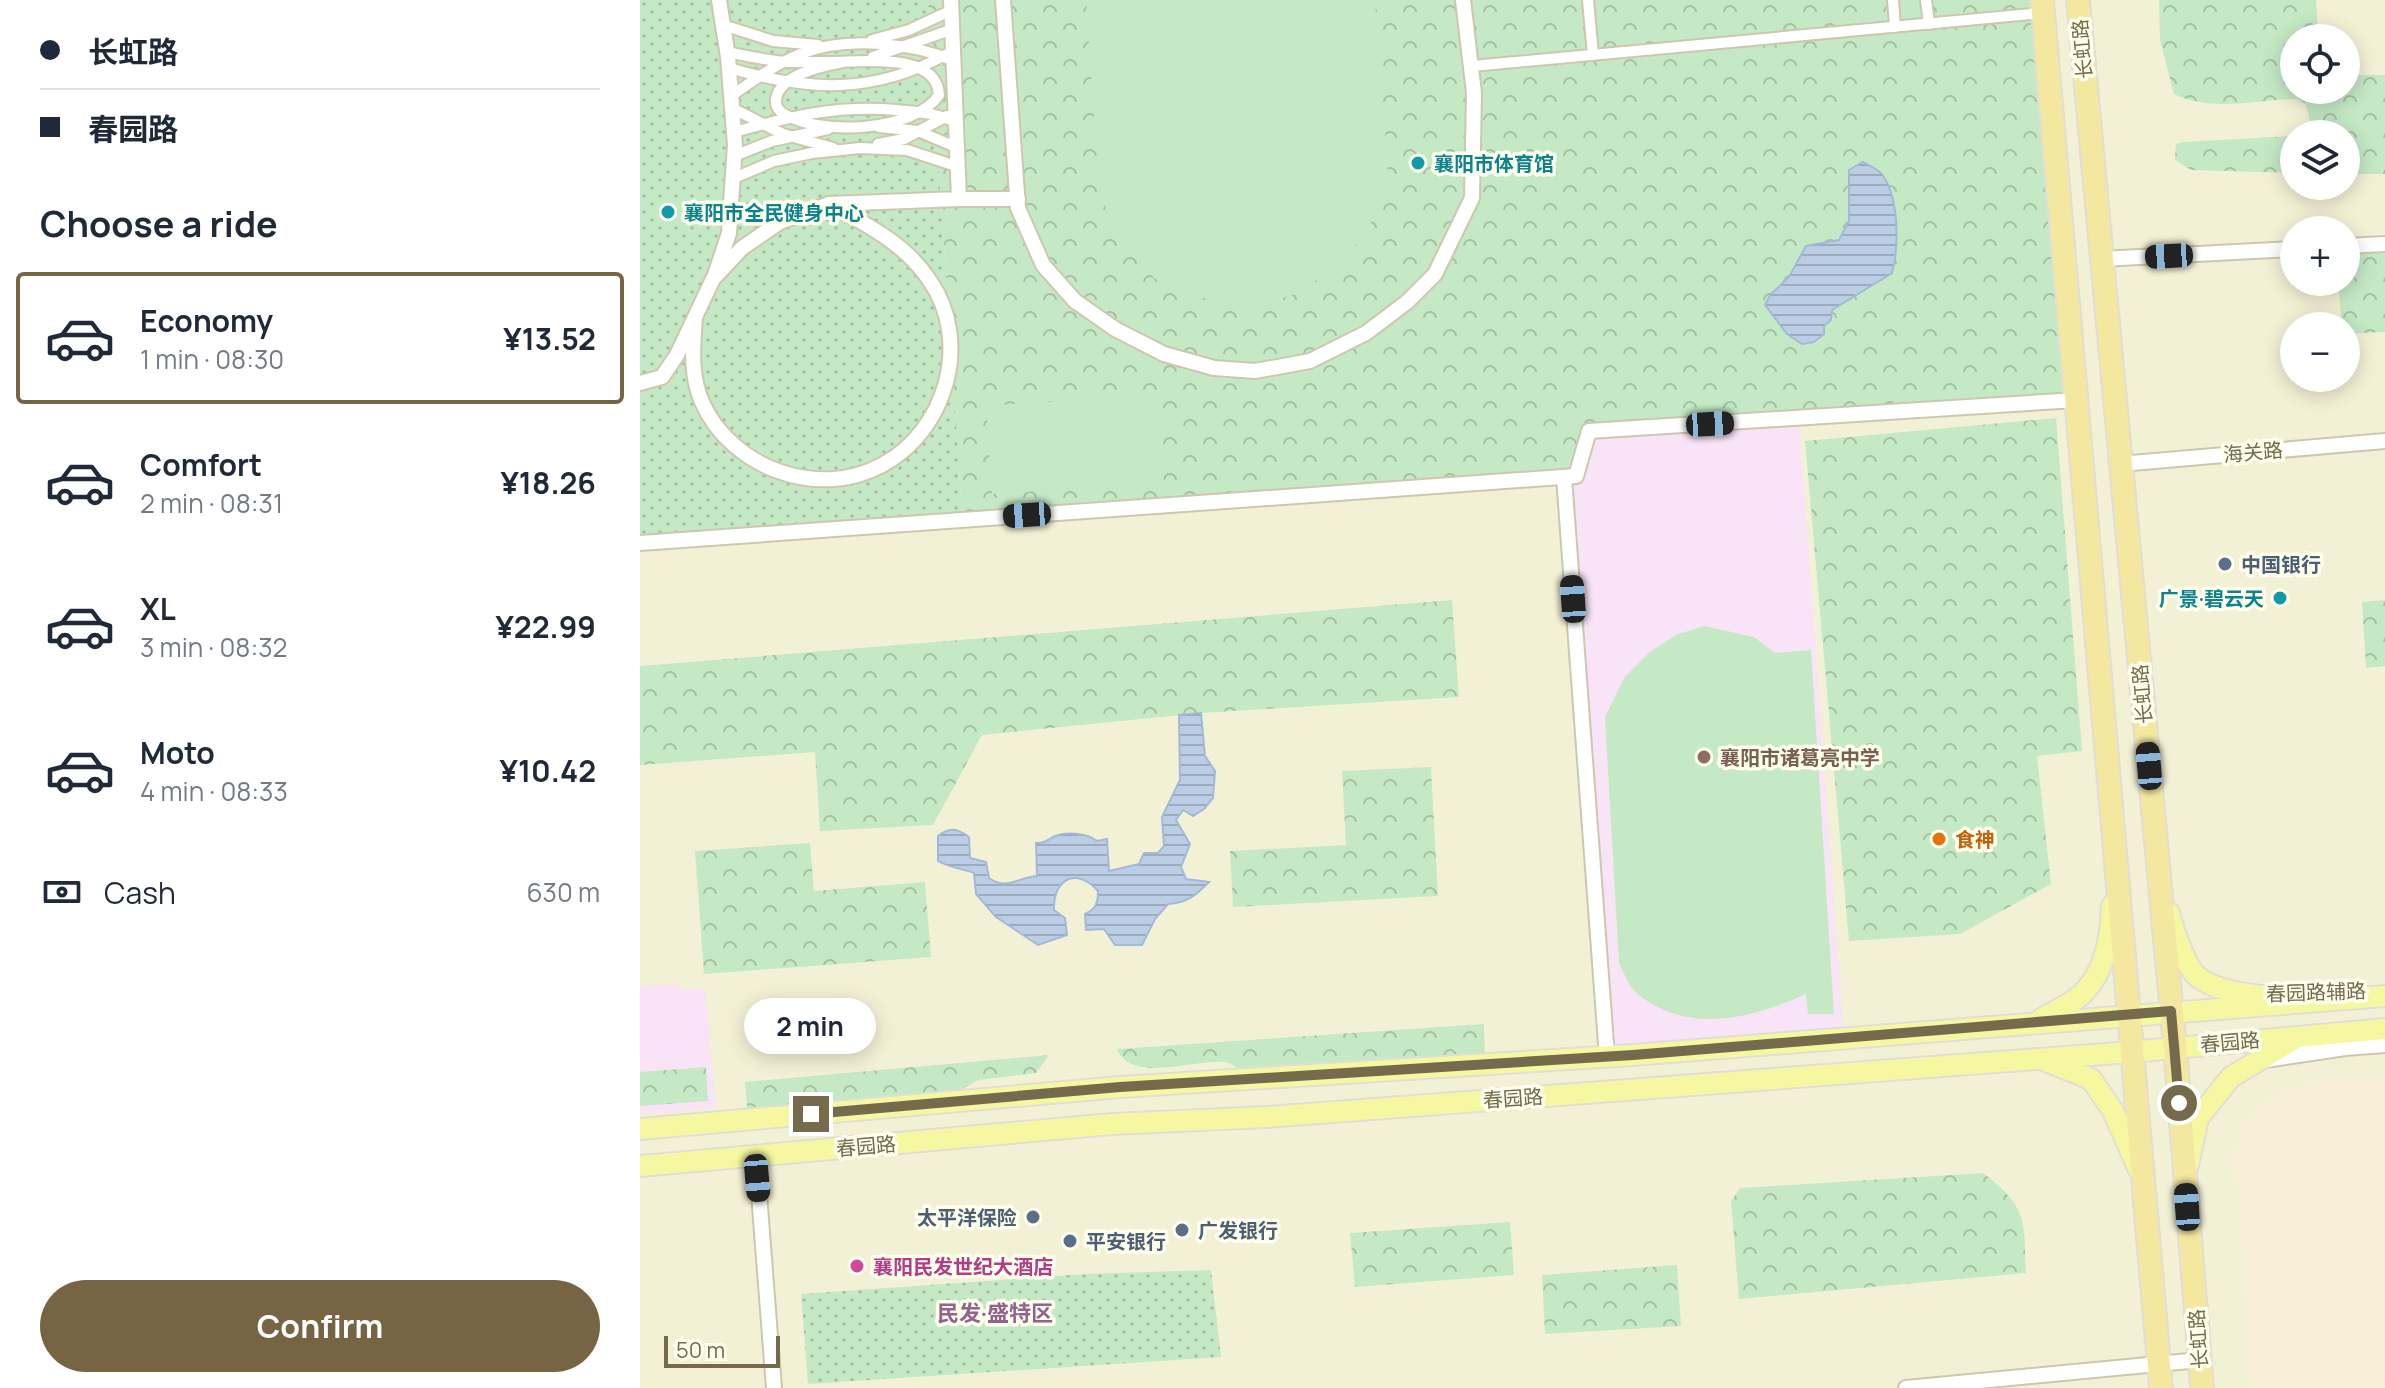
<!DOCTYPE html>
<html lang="en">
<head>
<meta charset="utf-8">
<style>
  :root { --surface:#fff; --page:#f2f2f3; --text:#1f2937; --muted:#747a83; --line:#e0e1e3; --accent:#776442 }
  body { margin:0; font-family:Manrope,"Noto Sans SC",sans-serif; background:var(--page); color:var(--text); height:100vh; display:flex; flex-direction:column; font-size:30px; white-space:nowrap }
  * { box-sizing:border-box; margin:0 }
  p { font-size:26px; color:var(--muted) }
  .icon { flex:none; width:44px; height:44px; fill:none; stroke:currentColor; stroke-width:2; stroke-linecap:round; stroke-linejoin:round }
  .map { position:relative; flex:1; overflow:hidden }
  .details { display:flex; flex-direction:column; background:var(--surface); width:640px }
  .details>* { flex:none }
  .guide { display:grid; align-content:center; height:176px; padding:0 40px; background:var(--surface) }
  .fabs { position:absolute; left:1640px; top:24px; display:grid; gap:16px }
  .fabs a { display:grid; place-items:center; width:80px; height:80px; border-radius:50%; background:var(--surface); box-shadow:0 4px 20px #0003; font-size:40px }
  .scale { position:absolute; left:24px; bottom:20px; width:116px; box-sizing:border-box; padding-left:8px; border:4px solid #756b4c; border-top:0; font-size:22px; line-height:28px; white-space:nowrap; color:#756b4c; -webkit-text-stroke:6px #feffed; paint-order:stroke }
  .end { position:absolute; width:36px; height:36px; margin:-18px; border:10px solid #756b4c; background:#fff; box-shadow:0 0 0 4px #fff }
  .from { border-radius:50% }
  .bubble { position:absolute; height:56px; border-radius:28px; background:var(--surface); box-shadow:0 4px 20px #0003; font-size:26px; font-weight:700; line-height:56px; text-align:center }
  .car { position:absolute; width:24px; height:48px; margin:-24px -12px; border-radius:10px; box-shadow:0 0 6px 2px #0007; background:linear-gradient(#222 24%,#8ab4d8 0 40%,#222 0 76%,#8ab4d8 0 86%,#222 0) }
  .guide b { display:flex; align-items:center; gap:28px; height:76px; font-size:30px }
  .guide b+b { border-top:2px solid var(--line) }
  .guide i { width:20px; height:20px; background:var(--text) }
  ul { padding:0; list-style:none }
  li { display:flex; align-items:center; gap:24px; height:132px; margin:0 16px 12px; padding:0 24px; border:4px solid transparent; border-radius:8px }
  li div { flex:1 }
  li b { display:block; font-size:30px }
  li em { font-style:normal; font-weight:700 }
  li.active { border-color:var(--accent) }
  li>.icon { width:72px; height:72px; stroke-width:1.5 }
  h2 { padding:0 40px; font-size:36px; line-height:96px }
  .pay { display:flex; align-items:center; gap:20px; height:88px; padding:0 40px; font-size:30px }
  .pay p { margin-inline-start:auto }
  .primary-button { display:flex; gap:16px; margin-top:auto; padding:16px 40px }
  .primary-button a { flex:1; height:92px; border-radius:48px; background:var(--accent); color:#fff; font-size:32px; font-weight:700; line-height:92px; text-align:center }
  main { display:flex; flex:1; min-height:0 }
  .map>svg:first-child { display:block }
</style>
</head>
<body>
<main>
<section class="details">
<div class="guide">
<b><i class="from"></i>长虹路</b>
<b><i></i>春园路</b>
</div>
<h2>Choose a ride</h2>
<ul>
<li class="active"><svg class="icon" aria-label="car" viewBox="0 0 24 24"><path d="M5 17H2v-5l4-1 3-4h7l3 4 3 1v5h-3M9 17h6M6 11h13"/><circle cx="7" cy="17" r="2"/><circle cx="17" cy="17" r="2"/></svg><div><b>Economy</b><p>1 min · 08:30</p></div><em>¥13.52</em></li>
<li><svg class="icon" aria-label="car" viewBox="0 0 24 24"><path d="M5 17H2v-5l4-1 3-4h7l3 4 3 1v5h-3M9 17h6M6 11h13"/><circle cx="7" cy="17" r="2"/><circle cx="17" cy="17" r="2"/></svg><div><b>Comfort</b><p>2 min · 08:31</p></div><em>¥18.26</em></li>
<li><svg class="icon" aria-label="car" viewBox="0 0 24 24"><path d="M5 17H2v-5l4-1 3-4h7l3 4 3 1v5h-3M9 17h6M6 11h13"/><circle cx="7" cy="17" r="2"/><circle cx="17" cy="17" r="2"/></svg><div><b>XL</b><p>3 min · 08:32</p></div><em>¥22.99</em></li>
<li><svg class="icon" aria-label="car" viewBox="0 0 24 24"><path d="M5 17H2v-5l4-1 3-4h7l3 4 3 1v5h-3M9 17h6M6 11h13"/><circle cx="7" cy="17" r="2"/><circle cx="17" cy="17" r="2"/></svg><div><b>Moto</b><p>4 min · 08:33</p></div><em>¥10.42</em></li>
</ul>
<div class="pay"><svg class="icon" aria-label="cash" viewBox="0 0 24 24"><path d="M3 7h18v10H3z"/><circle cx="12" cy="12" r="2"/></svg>Cash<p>630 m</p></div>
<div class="primary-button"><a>Confirm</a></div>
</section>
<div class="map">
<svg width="1745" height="1388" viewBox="0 0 1745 1388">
  <defs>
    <pattern id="grass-dots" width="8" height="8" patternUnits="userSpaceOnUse" patternTransform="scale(2)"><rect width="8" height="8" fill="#c5e9c5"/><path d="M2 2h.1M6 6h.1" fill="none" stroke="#a5c1a2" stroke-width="1.8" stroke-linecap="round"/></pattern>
    <pattern id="forest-crowns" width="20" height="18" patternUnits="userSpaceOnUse" patternTransform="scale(2)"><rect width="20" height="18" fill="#c5e9c5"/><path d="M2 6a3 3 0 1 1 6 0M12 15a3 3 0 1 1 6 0" fill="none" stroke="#a5c1a2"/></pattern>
    <pattern id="water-rules" width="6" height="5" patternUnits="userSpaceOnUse" patternTransform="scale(2)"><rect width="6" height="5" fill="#bbcee5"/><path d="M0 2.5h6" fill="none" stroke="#9dabbc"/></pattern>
  </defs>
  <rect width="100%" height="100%" fill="#fbfce7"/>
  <path fill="#f3f1d5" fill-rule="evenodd" d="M0,0h1745v1388h-1745zM1654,38h52v52h-52zM1654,134h52v52h-52zM1654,230h52v52h-52zM1654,326h52v52h-52z"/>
  <path fill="#f9efd8" d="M1745,1078v310h-132l-18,-235 9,-31 27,-25 38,-13z"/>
  <g fill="#f8e3f7">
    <path d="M1159,418l45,620 -237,19 -43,-580 25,-46z"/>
    <path d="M38,984l1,6 26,-2 11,120 -76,6v-128z"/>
  </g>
  <g fill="url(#grass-dots)">
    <path d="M0,0h288l34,512 -322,29z"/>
    <path d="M571,1270l10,87 -413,27 -7,-90 284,-20z"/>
  </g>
  <g fill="url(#forest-crowns)">
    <path d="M288,0h1114l34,400 -487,31 -13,45 -614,36z"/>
    <path d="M1519,0h157l2,31 3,7h-27v52h52v-15h39v99h-39v-40h-42l5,-2 1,-11 -4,-16 -9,-6c-40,0 -85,14 -123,-5l-14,-54z"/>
    <path d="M1654,136v37l-103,-3 -16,-10 1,-16 7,-2z"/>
    <path d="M1745,252v80l-39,2v-8h-4l-4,-44h8v-28z"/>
    <path d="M1416,418l26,333 -45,5 14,128 -91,50 -111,7 -44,-500z"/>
    <path d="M812,600l7,97 -258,16 -219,22 -49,90 -113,6 -5,-79 -175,13v-99z"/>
    <path d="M1745,600v66l-19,2 -4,-66z"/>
    <path d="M791,767l7,129 -205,11 -3,-56 116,-6 -4,-74z"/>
    <path d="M170,843l4,48 111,-9 6,75 -227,17 -9,-123z"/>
    <path d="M844,1024l1,40 -233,15c-8,-6 -18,-15 -27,-17 -31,-3 -94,22 -108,-13z"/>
    <path d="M409,1055l-13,18 -58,7 -40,23 -190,17 -3,-38z"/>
    <path d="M66,1067l2,34 -68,5v-34z"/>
    <path d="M1343,1173c45,34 41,47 43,100l-287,26 -8,-98 9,-13z"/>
    <path d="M870,1222l4,53 -159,12 -5,-54z"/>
    <path d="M1037,1265l4,61 -136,8 -3,-59z"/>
  </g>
  <g fill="#c5e9c5">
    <path d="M446,0h289l13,175 -6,22 -10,24 -27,41 -50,32 -30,10 -18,1 -35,-4 -57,-22 -39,-43 -17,-47z"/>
    <path d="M518,394l6,89 -172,11 -6,-88z"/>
    <path d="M1064,626l50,11 21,16 36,-3 23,364h-26l-2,-20c-52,24 -117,41 -167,1 -9,-6 -15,-22 -20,-32l-14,-246 19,-39 26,-26 26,-17z"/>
  </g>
  <g fill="url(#water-rules)" stroke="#a2b9d7" stroke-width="2">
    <path d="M1223,162c7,4 17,8 21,15 15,24 15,70 8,96l-60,37 -1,10 -7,6v8l-10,8 -12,2 -15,-10 -22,-29 5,-10 19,-18 17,-31 33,-6 10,-19v-51z"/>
    <path d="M561,713l4,43 10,15 -2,27 -9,11 -11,7 -10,-6 -7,10 14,24 -9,23 5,12 23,3c-14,14 -22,21 -41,22l-13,15 -13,26h-27l-11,-16 -18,1 -1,-16c11,-5 13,-11 13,-23 -21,-24 -45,-13 -44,19l11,8 2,17 -29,10 -42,-28 -20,-23 -2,-21c-13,-5 -24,-5 -36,-12v-25c12,-10 20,-7 31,1l1,21 16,4 3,16c18,13 29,-1 48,-2l-1,-33c9,0 10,-2 17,-6 12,-6 34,-4 44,4l10,-2 2,32 30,-7 5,-11h14l6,-7 -2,-29 18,-37 -1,-65z"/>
  </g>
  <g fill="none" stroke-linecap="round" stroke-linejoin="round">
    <g stroke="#cdc8ad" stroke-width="14">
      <g id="pedestrian">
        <path d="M948,0l5,55"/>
        <path d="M1253,0l2,27"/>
        <path d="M1286,0l3,24"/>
        <path d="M83,25l50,16 45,4"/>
        <path d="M232,40l37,-10 43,-20"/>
        <path d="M87,52c20,4 41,9 61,10 15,0 29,0 44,0 28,0 105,-11 107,33 -25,37 -118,41 -155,19 -5,-3 -9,-8 -8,-15 4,-25 47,-33 67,-37"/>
        <path d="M233,57l80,-28"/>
        <path d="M832,66l571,-53"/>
        <path d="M89,68c78,23 144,27 218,-14"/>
        <path d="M91,96c54,-38 82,-57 150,-52 26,2 50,7 73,17"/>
        <path d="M92,108l51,26 50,14"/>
        <path d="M239,127l39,4 40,17"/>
        <path d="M94,132c59,-16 101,-27 163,-22 22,2 40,3 60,13"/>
        <path d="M238,144l26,-5 43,-23"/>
        <path d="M94,156l38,-15 56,-12"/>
        <path d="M92,179l42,-18 38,-8 48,-5 47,2 52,17"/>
      </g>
    </g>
    <g stroke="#cdc8ad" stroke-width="18">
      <g id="minor">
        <path d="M363,0l15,208 25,57 32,36 40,28 49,25 50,14 41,3 55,-10 56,-28 41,-31 28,-28 37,-76 2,-105 -11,-93"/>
        <path d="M319,199h59"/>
        <path d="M189,204l130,-5 -8,-199"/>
        <path d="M1706,246l39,-2"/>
        <path d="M1461,259l193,-10"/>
        <path d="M75,275l14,-42 6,-88 -7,-88 -9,-57"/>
        <path d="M0,383l22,-6 15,-22 36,-76 29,-31 38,-26 49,-18c37,20 77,40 101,77 42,61 16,150 -48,184 -64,35 -151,3 -180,-63 -12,-27 -9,-56 -7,-84"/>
        <path d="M1480,464l265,-23"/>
        <path d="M924,477l43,580"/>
        <path d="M0,543l936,-67 13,-45 487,-31"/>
        <path d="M116,1155l18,233"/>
        <path d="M1266,1388l294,-28"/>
      </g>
    </g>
    <g stroke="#cdc8ad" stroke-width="20">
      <g id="tertiary">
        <path d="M1611,994h53"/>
        <path d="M1625,1059l80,-12 40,-3"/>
      </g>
    </g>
    <g stroke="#e1ded8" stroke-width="24">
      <g id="primary">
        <path d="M1529,913c4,16 17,55 29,64 17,13 41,16 62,19"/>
        <path d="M1401,1019c13,-8 34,-16 44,-28 21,-22 26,-56 27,-85"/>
        <path d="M1406,1061l45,18 22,32 26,59"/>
        <path d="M0,1129l480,-42 513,-32 752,-59"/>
        <path d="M1548,1165l10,-47 33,-41 65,-39"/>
        <path d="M0,1166l472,-42 155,-7 864,-65 254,-23"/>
      </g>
    </g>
    <g stroke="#e1ded8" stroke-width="26">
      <g id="trunk">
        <path d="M1402,0l119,1388"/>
        <path d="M1438,0l97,1047 27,341"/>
      </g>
    </g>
    <use href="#pedestrian" stroke="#fff" stroke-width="10"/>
    <use href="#minor" stroke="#fff" stroke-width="14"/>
    <use href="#tertiary" stroke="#fff" stroke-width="16"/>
    <use href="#primary" stroke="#f5f8a1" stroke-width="20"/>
    <use href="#trunk" stroke="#f4e8a0" stroke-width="22"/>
  </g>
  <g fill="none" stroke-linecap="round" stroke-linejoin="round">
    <path stroke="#756b4c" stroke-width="10" d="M171,1114l309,-27 513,-32 538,-44 8,92"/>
  </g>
  <g fill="#0f9aa8" stroke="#feffed" stroke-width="3">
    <circle cx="778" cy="163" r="8"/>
    <circle cx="28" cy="212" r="8"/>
    <circle cx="1640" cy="598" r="8"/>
  </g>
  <g fill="#5c6f8a" stroke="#feffed" stroke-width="3">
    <circle cx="1585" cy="564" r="8"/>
    <circle cx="393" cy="1217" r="8"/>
    <circle cx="542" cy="1230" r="8"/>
    <circle cx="430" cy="1241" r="8"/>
  </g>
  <circle fill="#8d6e63" stroke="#feffed" stroke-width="3" cx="1064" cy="757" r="8"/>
  <circle fill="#e8710a" stroke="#feffed" stroke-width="3" cx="1299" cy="839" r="8"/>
  <circle fill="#d1479c" stroke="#feffed" stroke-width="3" cx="217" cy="1266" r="8"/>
  <g text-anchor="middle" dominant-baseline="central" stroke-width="7" stroke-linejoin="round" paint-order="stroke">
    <g font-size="20" fill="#756b4c" stroke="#feffed">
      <text transform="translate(1442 49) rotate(-95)">长虹路</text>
      <text transform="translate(1613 452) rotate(-5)">海关路</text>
      <text transform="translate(1502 694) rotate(-95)">长虹路</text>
      <text transform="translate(1676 992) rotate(-2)">春园路辅路</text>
      <text transform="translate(1590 1042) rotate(-5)">春园路</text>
      <text transform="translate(873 1098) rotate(-4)">春园路</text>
      <text transform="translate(226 1146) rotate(-5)">春园路</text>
      <text transform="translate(1558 1339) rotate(-94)">长虹路</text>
    </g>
    <g font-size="20" font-weight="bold" fill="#0d838f" stroke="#feffed" text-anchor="start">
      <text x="794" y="163">襄阳市体育馆</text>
      <text x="44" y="212">襄阳市全民健身中心</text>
      <text x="1624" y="598" text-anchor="end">广景·碧云天</text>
    </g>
    <g font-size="20" font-weight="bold" fill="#4e5e75" stroke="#feffed" text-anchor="start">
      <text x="1601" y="564">中国银行</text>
      <text x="377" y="1217" text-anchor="end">太平洋保险</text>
      <text x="558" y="1230">广发银行</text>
      <text x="446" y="1241">平安银行</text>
    </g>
    <g font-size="20" font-weight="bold" fill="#785e54" stroke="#feffed" text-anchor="start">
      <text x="1080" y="757">襄阳市诸葛亮中学</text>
    </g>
    <g font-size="20" font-weight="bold" fill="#c56008" stroke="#feffed" text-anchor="start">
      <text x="1315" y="839">食神</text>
    </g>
    <g font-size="20" font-weight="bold" fill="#b23c85" stroke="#feffed" text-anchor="start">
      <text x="233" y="1266">襄阳民发世纪大酒店</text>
    </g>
    <g font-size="22" font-weight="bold" fill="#91638e" stroke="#feffed">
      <text x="355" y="1313">民发·盛特区</text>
    </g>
  </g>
</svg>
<div class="fabs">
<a><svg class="icon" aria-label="locate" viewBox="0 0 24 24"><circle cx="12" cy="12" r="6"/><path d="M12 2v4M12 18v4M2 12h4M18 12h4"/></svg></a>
<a><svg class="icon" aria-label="layers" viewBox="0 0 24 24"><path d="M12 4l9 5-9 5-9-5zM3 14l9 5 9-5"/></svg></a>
<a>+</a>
<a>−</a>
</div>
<div class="scale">50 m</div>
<i class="end from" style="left:1539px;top:1103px"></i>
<i class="end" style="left:171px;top:1114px"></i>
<div class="bubble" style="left:104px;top:998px;width:132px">2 min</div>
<i class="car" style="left:1529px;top:256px;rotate:267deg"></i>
<i class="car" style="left:1070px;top:424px;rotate:87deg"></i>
<i class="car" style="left:387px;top:515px;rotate:266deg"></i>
<i class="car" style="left:933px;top:599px;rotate:356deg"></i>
<i class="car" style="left:1509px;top:766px;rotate:355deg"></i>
<i class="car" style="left:117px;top:1178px;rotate:175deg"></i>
<i class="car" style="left:1547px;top:1207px;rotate:356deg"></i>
</div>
</main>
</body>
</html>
